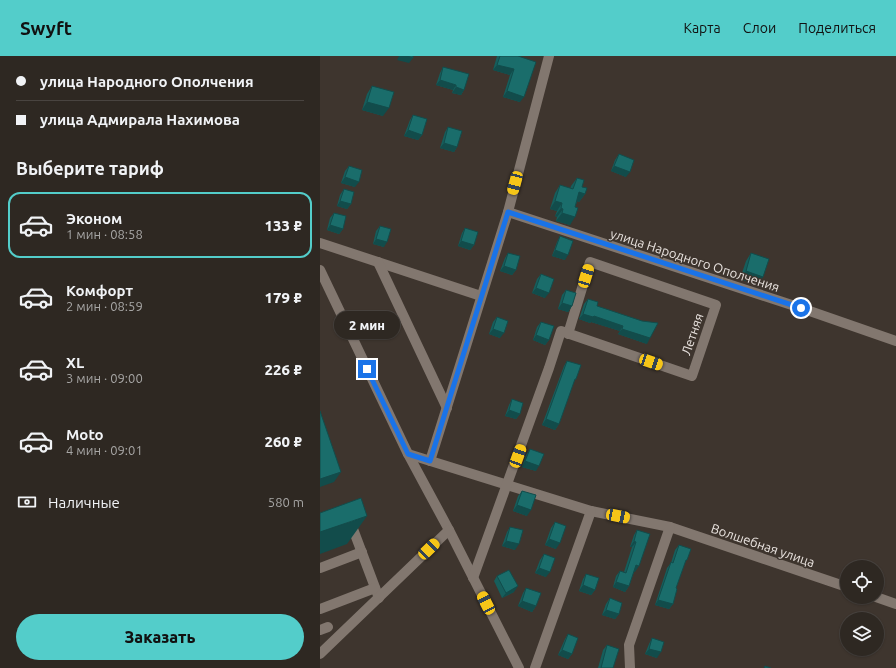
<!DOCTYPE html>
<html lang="ru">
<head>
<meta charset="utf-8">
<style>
  :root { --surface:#2e2822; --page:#3a342f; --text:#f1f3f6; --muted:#a7a6a5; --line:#494440; --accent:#53cdca }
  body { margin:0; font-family:Ubuntu,sans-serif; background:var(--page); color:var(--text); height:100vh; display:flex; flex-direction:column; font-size:15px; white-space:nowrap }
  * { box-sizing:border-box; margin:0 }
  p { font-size:13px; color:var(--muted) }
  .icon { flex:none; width:22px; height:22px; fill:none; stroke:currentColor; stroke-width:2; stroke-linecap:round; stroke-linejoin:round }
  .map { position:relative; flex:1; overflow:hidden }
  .sheet { display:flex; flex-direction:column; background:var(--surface); width:320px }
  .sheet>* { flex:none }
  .guide { display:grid; align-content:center; height:88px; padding:0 16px; background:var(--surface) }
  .fabs { position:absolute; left:520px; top:504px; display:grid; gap:8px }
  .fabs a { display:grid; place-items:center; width:44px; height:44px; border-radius:50%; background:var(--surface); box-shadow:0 1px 3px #0004,0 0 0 1px var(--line); font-size:20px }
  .end { position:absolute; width:18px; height:18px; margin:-9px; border:5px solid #1a73e8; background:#fff; box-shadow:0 0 0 2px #fff }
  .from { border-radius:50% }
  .bubble { position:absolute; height:28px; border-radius:14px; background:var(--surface); box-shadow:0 1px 3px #0004,0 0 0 1px var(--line); font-size:13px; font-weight:800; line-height:28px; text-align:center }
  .car { position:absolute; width:12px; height:24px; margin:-12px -6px; border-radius:5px; box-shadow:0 0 3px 1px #0007; background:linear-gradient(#f5c518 24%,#345 0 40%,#f5c518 0 76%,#345 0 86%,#f5c518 0) }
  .guide b { display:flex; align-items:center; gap:14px; height:38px; font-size:15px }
  .guide b+b { border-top:1px solid var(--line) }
  .guide i { width:10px; height:10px; background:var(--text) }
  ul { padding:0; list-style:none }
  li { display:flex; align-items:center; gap:12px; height:66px; margin:0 8px 6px; padding:0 8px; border:2px solid transparent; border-radius:12px }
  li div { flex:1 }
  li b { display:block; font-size:15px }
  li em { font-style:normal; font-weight:800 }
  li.selected { border-color:var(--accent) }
  li>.icon { width:36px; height:36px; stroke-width:1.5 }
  h2 { padding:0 16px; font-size:18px; line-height:48px }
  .pay { display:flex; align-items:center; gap:10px; height:44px; padding:0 16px; font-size:15px }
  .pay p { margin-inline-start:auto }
  .button { display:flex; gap:8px; margin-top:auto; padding:8px 16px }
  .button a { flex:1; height:46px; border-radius:24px; background:var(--accent); color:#111; font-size:16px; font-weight:800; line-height:46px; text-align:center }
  header { display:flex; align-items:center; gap:24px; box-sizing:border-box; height:56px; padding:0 20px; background:var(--accent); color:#111 }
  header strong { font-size:19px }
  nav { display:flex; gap:22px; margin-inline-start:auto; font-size:14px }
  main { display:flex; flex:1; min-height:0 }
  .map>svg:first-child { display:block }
</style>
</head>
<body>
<header>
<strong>Swyft</strong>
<nav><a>Карта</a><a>Слои</a><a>Поделиться</a></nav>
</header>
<main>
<section class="sheet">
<div class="guide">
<b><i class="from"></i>улица Народного Ополчения</b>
<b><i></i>улица Адмирала Нахимова</b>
</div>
<h2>Выберите тариф</h2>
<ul>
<li class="selected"><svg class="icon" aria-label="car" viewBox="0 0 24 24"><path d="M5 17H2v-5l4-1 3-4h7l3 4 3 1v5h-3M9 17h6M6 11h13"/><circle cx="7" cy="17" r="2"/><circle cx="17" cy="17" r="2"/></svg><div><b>Эконом</b><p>1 мин · 08:58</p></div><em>133 ₽</em></li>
<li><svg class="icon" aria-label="car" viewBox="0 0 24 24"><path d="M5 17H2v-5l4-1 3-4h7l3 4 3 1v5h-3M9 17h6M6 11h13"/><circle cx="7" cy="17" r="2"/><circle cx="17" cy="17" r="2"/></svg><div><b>Комфорт</b><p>2 мин · 08:59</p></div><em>179 ₽</em></li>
<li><svg class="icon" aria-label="car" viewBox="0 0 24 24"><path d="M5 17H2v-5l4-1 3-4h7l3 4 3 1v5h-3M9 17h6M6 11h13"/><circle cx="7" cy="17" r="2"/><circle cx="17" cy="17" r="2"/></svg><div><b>XL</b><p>3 мин · 09:00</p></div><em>226 ₽</em></li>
<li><svg class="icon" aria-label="car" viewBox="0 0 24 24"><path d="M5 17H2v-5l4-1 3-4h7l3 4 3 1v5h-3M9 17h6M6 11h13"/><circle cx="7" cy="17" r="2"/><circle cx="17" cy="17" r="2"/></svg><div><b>Moto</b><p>4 мин · 09:01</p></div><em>260 ₽</em></li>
</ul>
<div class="pay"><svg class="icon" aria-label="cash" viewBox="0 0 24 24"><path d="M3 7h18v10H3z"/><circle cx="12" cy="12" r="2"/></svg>Наличные<p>580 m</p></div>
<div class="button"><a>Заказать</a></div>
</section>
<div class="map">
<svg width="576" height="612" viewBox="0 0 576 612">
  <rect width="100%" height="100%" fill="#3e352e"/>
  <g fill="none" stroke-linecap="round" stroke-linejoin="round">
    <g stroke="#82776f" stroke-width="10">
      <path d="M188,156l293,96 95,33"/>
      <path d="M0,187l161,53"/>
      <path d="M58,206l69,146"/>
      <path d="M0,214l88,184 41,76 70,138"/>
      <path d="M88,398l183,57 79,16 177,60"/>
      <path d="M110,405l78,-249 41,-156"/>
      <path d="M30,465l29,77"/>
      <path d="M0,512l42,-16"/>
      <path d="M153,522l76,-210 12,-37 131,45 24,-71 -126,-43 -22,72"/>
      <path d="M556,541l20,7"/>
      <path d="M0,553l55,-21"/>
      <path d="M0,574l8,-3"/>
      <path d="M0,598l129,-124"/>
      <path d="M215,612l56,-157"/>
      <path d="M310,612l-1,-23 41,-118"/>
    </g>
  </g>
  <g fill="#165e5c">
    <path d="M177,0h21l2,46 -17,-5 7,-22 -17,-5z"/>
    <path d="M123,11l21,23 -3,5 -9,-2 1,-3 -17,-5 4,-12z"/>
    <path d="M52,30l11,30 -21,-6 5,-16z"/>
    <path d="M93,59l9,20 -4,5 -14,-4 6,-16z"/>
    <path d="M128,71l9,20 -3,5 -14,-4 5,-16z"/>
    <path d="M299,98l7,23 -15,-6 4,-11z"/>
    <path d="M29,110l6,21 -14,-4 4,-12z"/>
    <path d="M257,122l8,16 -6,8 -2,-1 -7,24 -14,-4 1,-4 -2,-1 2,-5 -7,-2 5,-16 5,-8 10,4 1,-3z"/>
    <path d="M24,133l7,15 -4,5 -10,-3 3,-11z"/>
    <path d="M14,157l9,16 -4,5 -12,-4 3,-12z"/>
    <path d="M60,170l4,21 -11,-3 3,-13z"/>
    <path d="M145,172l9,17 -4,5 -12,-4 4,-13z"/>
    <path d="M240,180l5,24 -13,-4 5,-14z"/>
    <path d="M188,197l8,17 -4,5 -12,-4 5,-13z"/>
    <path d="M431,197l7,32 -18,-6 6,-18z"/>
    <path d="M221,218l4,24 -13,-5 5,-14z"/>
    <path d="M246,234l6,16 -4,6 -10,-3 4,-14z"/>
    <path d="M268,243l9,7 50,38 -29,-10 2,-3 -29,-9 -1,1 -11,-4 5,-15z"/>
    <path d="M177,261l3,21 -11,-4 4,-12z"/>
    <path d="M221,266l8,18 -4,5 -12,-5 4,-13z"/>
    <path d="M247,305l9,18 -3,4 -14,41 -4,6 -13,-5 22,-59z"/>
    <path d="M192,343l8,15 -4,5 -11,-3 4,-11z"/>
    <path d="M210,393l6,22 -14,-4 4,-12z"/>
    <path d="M202,435l5,25 -14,-5 5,-15z"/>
    <path d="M235,466l1,27 -11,-4 6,-17z"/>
    <path d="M190,471l5,23 -13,-4 5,-14z"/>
    <path d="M317,474l-2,42 -1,-1 -5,15 -4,6 -12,-5 3,-11 4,-5 4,1 8,-25h-2l4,-12z"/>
    <path d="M359,489l5,20 -8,23 -3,16 -4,5 -14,-4 12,-37 4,-5 4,-13z"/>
    <path d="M224,498l2,23 -11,-4 5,-13z"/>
    <path d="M266,518l9,16 -4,5 -12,-4 4,-12z"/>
    <path d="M177,520l17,16 -12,6 -8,-17z"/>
    <path d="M206,532l10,18 -4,6 -14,-6 5,-13z"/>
    <path d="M290,542l9,16 -4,5 -13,-4 4,-11z"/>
    <path d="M248,578l4,20 -4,5 -10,-4 7,-16z"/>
    <path d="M332,582l5,20 -12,-4 4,-10z"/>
    <path d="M287,589l6,23h-15l5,-18z"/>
  </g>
  <g fill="#124c4b">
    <path d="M79,0h8l6,2 -4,5 -12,-3z"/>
    <path d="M177,9l17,4 -4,6 -17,-5z"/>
    <path d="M120,24l16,5 -3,5 -17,-5z"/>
    <path d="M136,31l8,3 -3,5 -9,-2z"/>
    <path d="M187,35l17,6 -4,5 -17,-5z"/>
    <path d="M47,46l22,6 -6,8 -21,-6z"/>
    <path d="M88,74l14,5 -4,5 -14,-4z"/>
    <path d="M124,87l13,4 -3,5 -14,-4z"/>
    <path d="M294,110l16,6 -4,5 -15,-6z"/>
    <path d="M25,121l14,5 -4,5 -14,-4z"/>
    <path d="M259,136l6,2 -6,8 -5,-2z"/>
    <path d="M20,145l11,3 -4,5 -10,-3z"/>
    <path d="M235,145l7,2 -5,8 -7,-2z"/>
    <path d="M241,152l2,1 -6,8 -2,-1z"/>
    <path d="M242,157l13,4 -5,8 -14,-4z"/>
    <path d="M10,169l13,4 -4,5 -12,-4z"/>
    <path d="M56,183l11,3 -3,5 -11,-3z"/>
    <path d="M141,185l13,4 -4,5 -12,-4z"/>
    <path d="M235,194l13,5 -3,5 -13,-4z"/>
    <path d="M184,210l12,4 -4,5 -12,-4z"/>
    <path d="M426,215l17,6 -5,8 -18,-6z"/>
    <path d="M216,232l13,5 -4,5 -13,-5z"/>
    <path d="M242,247l10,3 -4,6 -10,-3z"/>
    <path d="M263,258l11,2 29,10 -3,5 -29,-9 -1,1 -11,-4z"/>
    <path d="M173,273l11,4 -4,5 -11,-4z"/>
    <path d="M302,273l28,9 -3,6 -29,-10z"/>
    <path d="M216,279l13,5 -4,5 -12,-5z"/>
    <path d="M189,354l11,4 -4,5 -11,-3z"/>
    <path d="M226,363l13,5 -4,6 -13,-5z"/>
    <path d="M205,405l14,5 -3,5 -14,-4z"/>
    <path d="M21,416l-7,10 -14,5v-8z"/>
    <path d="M197,449l14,5 -4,6 -14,-5z"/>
    <path d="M47,460l-20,28 -27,10v-22z"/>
    <path d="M229,483l11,4 -4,6 -11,-4z"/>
    <path d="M186,485l13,3 -4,6 -13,-4z"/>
    <path d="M314,485l2,1 -4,5h-2z"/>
    <path d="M316,509l3,1 -4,6 -3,-1z"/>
    <path d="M219,512l11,4 -4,5 -11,-4z"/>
    <path d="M296,526l13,4 -4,6 -12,-5z"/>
    <path d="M263,529l12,5 -4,5 -12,-4z"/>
    <path d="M198,530l-4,6 -12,6 4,-5z"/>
    <path d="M338,544l15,4 -4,5 -14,-4z"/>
    <path d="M202,545l14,5 -4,6 -14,-6z"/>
    <path d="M286,554l13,4 -4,5 -13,-4z"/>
    <path d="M329,593l12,3 -4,6 -12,-4z"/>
    <path d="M242,594l10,4 -4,5 -10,-4z"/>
  </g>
  <g fill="#1a6d6b" stroke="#124c4b">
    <path d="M87,0h6v2z"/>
    <path d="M180,0h18l18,6 -12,35 -17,-6 7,-22 -17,-4z"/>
    <path d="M123,11l26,7 -5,16 -8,-3v-2l-16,-5z"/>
    <path d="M52,30l22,6 -5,16 -22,-6z"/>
    <path d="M93,59l14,4 -5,16 -14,-5z"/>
    <path d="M128,71l14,4 -5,16 -13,-4z"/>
    <path d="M299,98l15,6 -4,12 -16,-6z"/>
    <path d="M29,110l13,4 -3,12 -14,-5z"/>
    <path d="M257,122l7,2 -2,7 5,1 -2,6 -6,-2 -4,15 3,1 -3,9 -13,-4 1,-4 -2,-1 1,-5 -7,-2 5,-16 13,4z"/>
    <path d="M24,133l10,3 -3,12 -11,-3z"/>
    <path d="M14,157l12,3 -3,13 -13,-4z"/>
    <path d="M60,170l11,3 -4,13 -11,-3z"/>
    <path d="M145,172l13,4 -4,13 -13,-4z"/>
    <path d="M240,180l13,5 -5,14 -13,-5z"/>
    <path d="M188,197l12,3 -4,14 -12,-4z"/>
    <path d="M431,197l18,6 -6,18 -17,-6z"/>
    <path d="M221,218l13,5 -5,14 -13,-5z"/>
    <path d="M246,234l10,3 -4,13 -10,-3z"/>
    <path d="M268,243l10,3 -1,4 45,15 16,2 -8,15 -28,-9 1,-3 -29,-10 -1,1 -10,-3z"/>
    <path d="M177,261l11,4 -4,12 -11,-4z"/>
    <path d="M221,266l13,4 -5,14 -13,-5z"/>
    <path d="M247,305l14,4 -5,14h-1l-16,45 -13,-5z"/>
    <path d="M192,343l11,4 -3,11 -11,-4z"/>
    <path d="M0,355l21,61 -21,7z"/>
    <path d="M210,393l14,5 -5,12 -14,-5z"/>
    <path d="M202,435l14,4 -5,15 -14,-5z"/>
    <path d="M41,442l6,18 -47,16v-19z"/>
    <path d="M235,466l11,4 -6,17 -11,-4z"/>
    <path d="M190,471l13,3 -4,14 -13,-3z"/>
    <path d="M317,474l13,4 -11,32 -3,-1 -7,21 -13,-4 4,-11 6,2 10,-31 -2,-1z"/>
    <path d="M359,489l12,4 -4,11h-1l-10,28 1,1 -4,15 -15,-4 13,-38 2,1z"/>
    <path d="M224,498l11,4 -5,14 -11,-4z"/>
    <path d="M189,514l9,16 -12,7 -9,-17z"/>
    <path d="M266,518l13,4 -4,12 -12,-5z"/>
    <path d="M206,532l15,5 -5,13 -14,-5z"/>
    <path d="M290,542l12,5 -3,11 -13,-4z"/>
    <path d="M248,578l10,4 -6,16 -10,-4z"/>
    <path d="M332,582l12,4 -3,10 -12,-3z"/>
    <path d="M287,589l12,4 -6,19h-12z"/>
    <path d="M445,610l6,2h-7z"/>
  </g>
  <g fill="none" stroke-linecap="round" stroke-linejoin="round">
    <path stroke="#1a73e8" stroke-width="5" d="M47,313l41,85 22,7 78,-249 293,96"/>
  </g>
  <g text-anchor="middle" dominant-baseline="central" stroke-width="3" stroke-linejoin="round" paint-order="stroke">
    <g font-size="13" fill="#eae4e0" stroke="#3e352e">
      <text transform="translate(375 204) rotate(18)">улица Народного Ополчения</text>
      <text transform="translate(372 278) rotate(-71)">Летняя</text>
      <text transform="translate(443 489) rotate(19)">Волшебная улица</text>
    </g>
  </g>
</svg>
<div class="fabs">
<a><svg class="icon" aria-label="locate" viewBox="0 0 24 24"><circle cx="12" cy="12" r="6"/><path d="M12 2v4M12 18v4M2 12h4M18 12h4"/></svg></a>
<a><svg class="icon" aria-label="layers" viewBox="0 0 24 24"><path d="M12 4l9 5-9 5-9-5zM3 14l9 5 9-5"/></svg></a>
</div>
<i class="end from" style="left:481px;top:252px"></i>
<i class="end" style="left:47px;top:313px"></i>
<div class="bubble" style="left:14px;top:255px;width:66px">2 мин</div>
<i class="car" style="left:195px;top:127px;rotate:195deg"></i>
<i class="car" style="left:266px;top:220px;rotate:17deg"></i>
<i class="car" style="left:331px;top:306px;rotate:109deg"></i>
<i class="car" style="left:198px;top:400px;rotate:20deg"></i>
<i class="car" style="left:298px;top:460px;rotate:101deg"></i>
<i class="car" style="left:109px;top:493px;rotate:46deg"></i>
<i class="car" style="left:166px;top:547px;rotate:333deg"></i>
</div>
</main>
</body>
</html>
